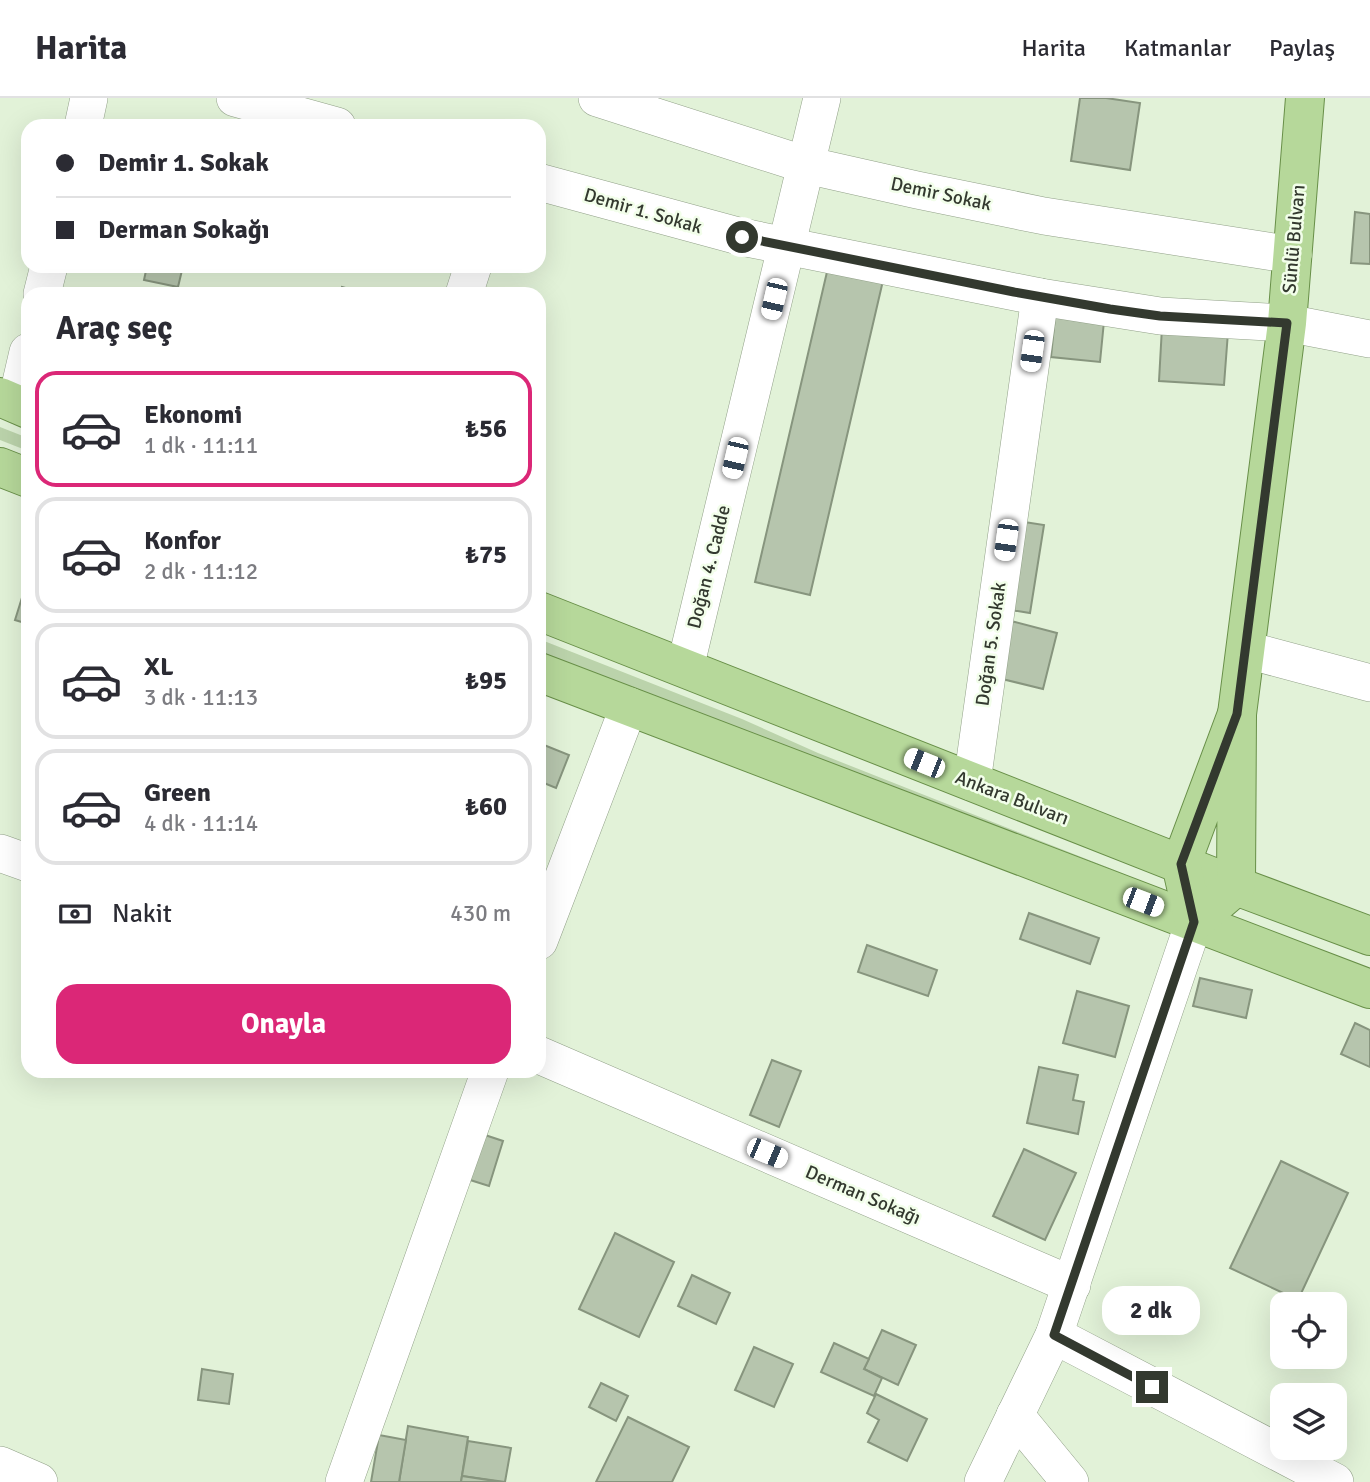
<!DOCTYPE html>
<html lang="tr">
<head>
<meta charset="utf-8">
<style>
  :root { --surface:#fff; --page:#f7f7f7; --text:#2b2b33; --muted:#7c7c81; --line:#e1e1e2; --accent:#db2777 }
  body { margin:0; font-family:Signika,sans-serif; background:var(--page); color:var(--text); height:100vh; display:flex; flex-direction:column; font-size:26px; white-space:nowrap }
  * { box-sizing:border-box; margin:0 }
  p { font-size:23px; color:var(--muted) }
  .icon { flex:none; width:38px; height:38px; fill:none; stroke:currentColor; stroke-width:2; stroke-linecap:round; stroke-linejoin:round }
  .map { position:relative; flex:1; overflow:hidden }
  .sheet { position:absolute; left:21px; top:189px; width:525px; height:791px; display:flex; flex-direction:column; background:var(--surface); border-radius:21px; box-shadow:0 7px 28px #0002 }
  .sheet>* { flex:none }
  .top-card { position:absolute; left:21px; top:21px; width:525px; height:154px; border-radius:21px; box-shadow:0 7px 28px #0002; display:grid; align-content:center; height:154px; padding:0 35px; background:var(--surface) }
  .tools { position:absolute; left:1270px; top:1194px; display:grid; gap:14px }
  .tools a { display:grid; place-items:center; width:77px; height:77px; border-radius:14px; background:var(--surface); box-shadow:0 7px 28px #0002; font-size:35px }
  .end { position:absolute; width:32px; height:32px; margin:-16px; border:9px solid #33392f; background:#fff; box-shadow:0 0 0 4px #fff }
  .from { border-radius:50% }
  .bubble { position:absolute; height:49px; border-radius:21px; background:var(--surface); box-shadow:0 7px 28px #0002; font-size:23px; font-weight:700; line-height:49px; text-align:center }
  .car { position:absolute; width:21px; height:42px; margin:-21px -10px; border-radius:9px; box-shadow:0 0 5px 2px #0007; background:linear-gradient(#fff 24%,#345 0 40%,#fff 0 76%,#345 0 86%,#fff 0) }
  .top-card b { display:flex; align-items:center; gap:24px; height:66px; font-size:26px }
  .top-card b+b { border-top:2px solid var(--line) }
  .top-card i { width:18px; height:18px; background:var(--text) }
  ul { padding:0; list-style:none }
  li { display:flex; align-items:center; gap:21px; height:116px; margin:0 14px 10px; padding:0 21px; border:4px solid var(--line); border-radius:21px }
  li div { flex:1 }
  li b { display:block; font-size:26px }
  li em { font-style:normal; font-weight:700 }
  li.current { border-color:var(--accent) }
  li>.icon { width:63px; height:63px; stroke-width:1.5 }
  h2 { padding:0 35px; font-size:32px; line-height:84px }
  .pay { display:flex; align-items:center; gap:18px; height:77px; padding:0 35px; font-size:26px }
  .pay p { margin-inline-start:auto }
  .action { display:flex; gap:14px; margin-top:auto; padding:14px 35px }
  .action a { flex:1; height:80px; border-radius:21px; background:var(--accent); color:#fff; font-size:28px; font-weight:700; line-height:80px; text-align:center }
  header { display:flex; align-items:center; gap:42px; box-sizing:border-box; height:98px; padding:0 35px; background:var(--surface); border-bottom:2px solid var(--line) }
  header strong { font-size:33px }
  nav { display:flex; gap:38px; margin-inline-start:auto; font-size:24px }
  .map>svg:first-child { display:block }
</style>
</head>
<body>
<header>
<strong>Harita</strong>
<nav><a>Harita</a><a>Katmanlar</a><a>Paylaş</a></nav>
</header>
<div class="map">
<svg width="1370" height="1384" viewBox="0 0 1370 1384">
  <rect width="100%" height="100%" fill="#e2f2d8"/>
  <g fill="#bbd3ab">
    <path d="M0,329l28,11v13l-28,-11z"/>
    <path d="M539,541l203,80 76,34 309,122 -393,-146 -195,-77z"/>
  </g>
  <g fill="#b6c5ad" stroke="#87957e" stroke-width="2">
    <path d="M1080,0h26l34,5 -10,67 -59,-9z"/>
    <path d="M1355,114l15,2v50l-19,-1z"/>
    <path d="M830,161l55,13 -75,323 -55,-13z"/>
    <path d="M147,168h36l-5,21 -34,-7z"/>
    <path d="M342,189l25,7h-26z"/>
    <path d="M1056,208l49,5 -5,51 -49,-5z"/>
    <path d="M1162,229l66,5 -4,53 -65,-4z"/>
    <path d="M1018,423l26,4 -14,88 -26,-4z"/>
    <path d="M25,490l3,1v35l-13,-4z"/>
    <path d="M1011,523l46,12 -14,56 -45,-11z"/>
    <path d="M539,645l30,12 -13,33 -17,-7z"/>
    <path d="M1029,815l70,25 -9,26 -70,-25z"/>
    <path d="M867,847l70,25 -9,26 -70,-24z"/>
    <path d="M1200,880l52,12 -6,28 -53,-12z"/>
    <path d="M1077,893l52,15 -14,51 -52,-14z"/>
    <path d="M1355,925l15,7v37l-29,-13z"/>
    <path d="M772,962l29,11 -22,56 -29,-12z"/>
    <path d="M1039,969l39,8 -5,25 11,2 -6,32 -51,-11z"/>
    <path d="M482,1036l21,7 -14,45 -22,-7z"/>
    <path d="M1024,1051l52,24 -31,67 -52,-24z"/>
    <path d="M1281,1063l67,32 -50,107 -68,-32z"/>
    <path d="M615,1135l59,29 -35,75 -60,-28z"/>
    <path d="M692,1177l38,18 -14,31 -38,-18z"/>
    <path d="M882,1232l34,15 -18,40 -34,-16z"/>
    <path d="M834,1245l35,16 -5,10 18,9 -8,18 -53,-24z"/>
    <path d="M754,1249l39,17 -19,43 -39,-17z"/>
    <path d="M202,1271l31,5 -4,30 -31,-4z"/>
    <path d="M601,1285l27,13 -12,25 -27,-14z"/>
    <path d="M876,1296l51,25 -20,42 -39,-19 11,-22 -12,-7z"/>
    <path d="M628,1319l61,30 -17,35h-76z"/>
    <path d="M408,1328l60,11 -7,45h-62z"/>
    <path d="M379,1337l27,5 -7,42h-28z"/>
    <path d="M468,1343l43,7 -6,34 -43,-6z"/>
    <path d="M462,1378l39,6h-40z"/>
  </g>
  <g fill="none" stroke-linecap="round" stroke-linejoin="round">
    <g stroke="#92a189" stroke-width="38">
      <g id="minor">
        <path d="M235,0l102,28"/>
        <path d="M597,0l209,67 111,25 127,26 249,39"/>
        <path d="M83,28l6,-28"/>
        <path d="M539,84l203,55 298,60 120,19 127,7 83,16"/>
        <path d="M42,196l7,-28"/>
        <path d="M464,196l9,-28"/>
        <path d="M16,306l12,-52"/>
        <path d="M1247,552l123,33"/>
        <path d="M685,570l137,-570"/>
        <path d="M972,684l68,-485"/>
        <path d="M0,755l28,10"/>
        <path d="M539,843l90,-235"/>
        <path d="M539,957l533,230"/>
        <path d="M1054,1237l281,147"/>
        <path d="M1015,1317l55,67"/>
        <path d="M0,1367l39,17"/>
        <path d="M344,1384l146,-411"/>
        <path d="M983,1384l71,-147 140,-413"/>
      </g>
    </g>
    <g stroke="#688f48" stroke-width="40">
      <g id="major">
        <path d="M0,299l28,12"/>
        <path d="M0,369l28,11"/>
        <path d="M539,513l697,275 134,50"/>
        <path d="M539,574l831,317"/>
        <path d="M1237,616l50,-391 18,-225"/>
        <path d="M1237,616l-1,172 -42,36 -13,-58z"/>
      </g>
    </g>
    <use href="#minor" stroke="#fff" stroke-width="37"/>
    <use href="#major" stroke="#b6d89a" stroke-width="38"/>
  </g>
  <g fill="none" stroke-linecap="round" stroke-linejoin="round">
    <path stroke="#33392f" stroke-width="9" d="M742,139l272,55 96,17 50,7 127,7 -50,391 -56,150 13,58 -140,413 98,52"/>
  </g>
  <g text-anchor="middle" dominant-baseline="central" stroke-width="5" stroke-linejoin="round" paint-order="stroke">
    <g font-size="19" fill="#33392f" stroke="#f2feea">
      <text transform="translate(941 96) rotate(12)">Demir Sokak</text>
      <text transform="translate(643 113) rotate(16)">Demir 1. Sokak</text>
      <text transform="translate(1294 141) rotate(-85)">Sünlü Bulvarı</text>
      <text transform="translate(709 469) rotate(-76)">Doğan 4. Cadde</text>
      <text transform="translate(991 546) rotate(-82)">Doğan 5. Sokak</text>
      <text transform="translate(1012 700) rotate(21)">Ankara Bulvarı</text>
      <text transform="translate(863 1097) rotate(23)">Derman Sokağı</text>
    </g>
  </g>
</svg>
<div class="tools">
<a><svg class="icon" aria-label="locate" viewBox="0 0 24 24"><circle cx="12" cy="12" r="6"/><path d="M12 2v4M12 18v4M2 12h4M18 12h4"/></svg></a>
<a><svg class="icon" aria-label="layers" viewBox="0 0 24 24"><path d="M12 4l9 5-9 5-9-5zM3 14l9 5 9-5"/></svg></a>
</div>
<i class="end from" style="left:742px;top:139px"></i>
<i class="end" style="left:1152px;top:1289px"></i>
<div class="bubble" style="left:1102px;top:1188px;width:98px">2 dk</div>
<i class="car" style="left:774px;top:201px;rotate:193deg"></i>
<i class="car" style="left:1032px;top:253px;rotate:188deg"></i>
<i class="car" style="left:735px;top:360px;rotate:193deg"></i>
<i class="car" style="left:1006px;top:442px;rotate:188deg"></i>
<i class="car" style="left:924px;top:665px;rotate:292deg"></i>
<i class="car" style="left:1143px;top:804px;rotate:111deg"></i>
<i class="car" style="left:767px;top:1055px;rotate:113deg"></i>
<div class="top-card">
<b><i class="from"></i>Demir 1. Sokak</b>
<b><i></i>Derman Sokağı</b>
</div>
<section class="sheet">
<h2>Araç seç</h2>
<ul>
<li class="current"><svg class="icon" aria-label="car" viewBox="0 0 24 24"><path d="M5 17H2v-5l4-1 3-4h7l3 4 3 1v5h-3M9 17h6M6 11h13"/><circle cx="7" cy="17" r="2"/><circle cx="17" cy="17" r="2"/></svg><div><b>Ekonomi</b><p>1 dk · 11:11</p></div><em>₺56</em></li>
<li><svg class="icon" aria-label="car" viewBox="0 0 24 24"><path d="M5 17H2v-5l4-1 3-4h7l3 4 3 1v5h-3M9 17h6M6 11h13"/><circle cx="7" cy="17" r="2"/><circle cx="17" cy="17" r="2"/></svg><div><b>Konfor</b><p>2 dk · 11:12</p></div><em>₺75</em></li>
<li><svg class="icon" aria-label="car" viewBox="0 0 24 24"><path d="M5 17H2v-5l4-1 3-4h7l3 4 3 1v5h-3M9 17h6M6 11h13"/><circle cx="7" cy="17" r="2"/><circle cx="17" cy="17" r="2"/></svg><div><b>XL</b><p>3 dk · 11:13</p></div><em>₺95</em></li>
<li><svg class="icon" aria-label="car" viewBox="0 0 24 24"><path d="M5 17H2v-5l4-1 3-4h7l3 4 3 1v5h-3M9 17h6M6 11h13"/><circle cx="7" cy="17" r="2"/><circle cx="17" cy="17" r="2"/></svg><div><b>Green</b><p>4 dk · 11:14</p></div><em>₺60</em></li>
</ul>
<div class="pay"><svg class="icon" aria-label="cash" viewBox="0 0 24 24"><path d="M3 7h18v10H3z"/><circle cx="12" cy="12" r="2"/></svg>Nakit<p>430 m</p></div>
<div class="action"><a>Onayla</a></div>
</section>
</div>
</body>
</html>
